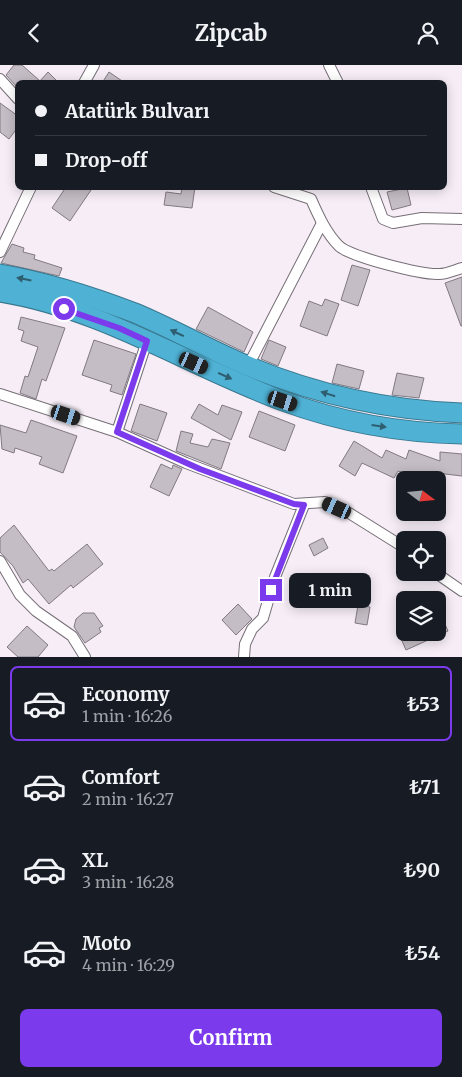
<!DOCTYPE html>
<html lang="en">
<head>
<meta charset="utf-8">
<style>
  :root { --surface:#171b24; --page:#20242c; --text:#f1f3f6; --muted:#9ea1a6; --line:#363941; --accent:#7c3aed }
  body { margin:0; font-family:Merriweather,serif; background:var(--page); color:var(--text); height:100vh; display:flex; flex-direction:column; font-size:19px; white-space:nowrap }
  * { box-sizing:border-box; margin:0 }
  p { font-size:16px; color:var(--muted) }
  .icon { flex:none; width:28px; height:28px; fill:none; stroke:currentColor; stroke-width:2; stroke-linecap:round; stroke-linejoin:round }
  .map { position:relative; height:592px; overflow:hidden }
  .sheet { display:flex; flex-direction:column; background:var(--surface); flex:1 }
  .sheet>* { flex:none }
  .banner { position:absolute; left:15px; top:15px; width:432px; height:110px; border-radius:8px; box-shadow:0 2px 12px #0003; display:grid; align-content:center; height:110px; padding:0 20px; background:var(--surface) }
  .needle { width:32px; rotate:106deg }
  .controls { position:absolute; left:396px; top:406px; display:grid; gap:10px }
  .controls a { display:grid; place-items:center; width:50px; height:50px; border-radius:8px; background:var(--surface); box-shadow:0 2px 12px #0003; font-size:25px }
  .end { position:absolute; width:22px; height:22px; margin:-11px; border:6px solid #7c3aed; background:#fff; box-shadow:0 0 0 2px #fff }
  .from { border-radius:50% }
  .bubble { position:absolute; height:35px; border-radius:8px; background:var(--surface); box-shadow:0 2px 12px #0003; font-size:16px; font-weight:700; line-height:35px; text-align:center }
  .car { position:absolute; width:15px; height:30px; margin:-15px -8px; border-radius:6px; box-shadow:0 0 4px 1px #0007; background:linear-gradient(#222 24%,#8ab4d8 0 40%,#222 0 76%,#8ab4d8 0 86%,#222 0) }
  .banner b { display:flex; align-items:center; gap:18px; height:48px; font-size:19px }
  .banner b+b { border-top:1px solid var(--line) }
  .banner i { width:12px; height:12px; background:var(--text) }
  ul { padding:9px 0 0; list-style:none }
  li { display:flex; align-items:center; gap:15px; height:75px; margin:0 10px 8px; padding:0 10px; border:2px solid transparent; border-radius:8px }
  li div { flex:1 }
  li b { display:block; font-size:19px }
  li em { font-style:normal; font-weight:700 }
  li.active { border-color:var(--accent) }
  li>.icon { width:45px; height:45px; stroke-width:1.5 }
  .cta { display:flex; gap:10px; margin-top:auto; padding:10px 20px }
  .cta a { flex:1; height:58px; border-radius:8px; background:var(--accent); color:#fff; font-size:20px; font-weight:700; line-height:58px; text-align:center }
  header { display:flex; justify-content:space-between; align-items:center; height:65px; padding:0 20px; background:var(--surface); font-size:22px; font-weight:700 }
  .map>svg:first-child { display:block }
</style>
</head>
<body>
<header><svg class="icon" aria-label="back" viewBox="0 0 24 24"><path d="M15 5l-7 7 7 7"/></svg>Zipcab<svg class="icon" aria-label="person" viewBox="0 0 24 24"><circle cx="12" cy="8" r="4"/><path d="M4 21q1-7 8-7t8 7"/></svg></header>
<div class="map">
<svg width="462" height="592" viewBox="0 0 462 592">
  <rect width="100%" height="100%" fill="#f6edf6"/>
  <g fill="#c5bdc5" stroke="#827a82">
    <path d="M14,0h8l18,16 8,-9 11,11h-41v5l-12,-13z"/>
    <path d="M109,7l16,11h-23z"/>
    <path d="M0,38l18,13v11l-9,12 -9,-7z"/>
    <path d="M66,122h27l-23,34 -18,-13z"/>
    <path d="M182,122h13l-3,21 -28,-3 2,-13 15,2z"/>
    <path d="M407,123l4,17 -19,5 -5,-18z"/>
    <path d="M12,179l12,4 -1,4 12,3 -1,4 28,9 -3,8 -58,-13z"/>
    <path d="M352,200l18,5 -12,36 -17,-6z"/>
    <path d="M462,212v49h-1l-16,-43z"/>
    <path d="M325,234l14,5 -12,32 -27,-10 9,-25 13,5z"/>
    <path d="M208,242l45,25 -9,20 -48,-23z"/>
    <path d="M21,252l44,11 -19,53 -4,-2 -6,20 -16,-6 5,-17 3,1 10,-30 -17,-6 3,-10 -6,-2z"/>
    <path d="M94,275l42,14 -14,41 -12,-4 2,-6 -30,-10z"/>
    <path d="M269,275l17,7 -8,19 -17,-7z"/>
    <path d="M337,299l27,7 -5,18 -27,-6z"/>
    <path d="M397,308l27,5 -5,20 -27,-3z"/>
    <path d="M140,339l27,9 -10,28 -26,-10z"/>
    <path d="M199,339l19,11 4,-10 20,7 -11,28 -40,-22z"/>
    <path d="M259,346l36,14 -10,26 -36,-14z"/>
    <path d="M31,355l46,16 -14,37 -24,-9 3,-7 -27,-9 -1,5 -12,-4 -2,-24 26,8z"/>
    <path d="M181,366l12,3 -3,9 18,4 4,-8 18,4 -9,26 -45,-18z"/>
    <path d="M354,376l28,17 4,-8 20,9 3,-9 31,11v-9l22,2v22l-34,-4 -3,8h-2l-25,-9 -4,7 -32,-15 -7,13 -16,-10z"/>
    <path d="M161,399l11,5 1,-4 9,4 -13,27 -19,-9z"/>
    <path d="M14,460l35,46 3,-2 2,2 33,-27 16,20 -30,24 -2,-3 -22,19 -21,-25 -5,4 -10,-17 -13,-14v-14z"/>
    <path d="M323,473l5,10 -14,8 -5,-11z"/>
    <path d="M342,523l14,3 -4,15 -14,-3z"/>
    <path d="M238,539l14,15 -16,16 -14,-15z"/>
    <path d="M358,540l12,2 -3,18 -12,-2z"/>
    <path d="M438,543l10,23 -42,19 -7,-16 39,-1z"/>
    <path d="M83,548h11l9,13 -4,2 2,4 -16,11 -11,-16 2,-8z"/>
    <path d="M27,561l21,19 -10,12h-20l-11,-10z"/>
  </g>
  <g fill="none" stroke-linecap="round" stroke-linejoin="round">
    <g stroke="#766f76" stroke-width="12">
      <g id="street">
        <path d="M329,0l9,18"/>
        <path d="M0,14l18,20"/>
        <path d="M84,18l10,-18"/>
        <path d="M274,122l37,12c7,16 15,34 28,47 12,11 83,29 100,28 8,0 16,-4 23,-6"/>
        <path d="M371,122l12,32 10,4 29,-5 40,1"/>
        <path d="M0,187l31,-65"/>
        <path d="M248,301l74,-143"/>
        <path d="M0,329l117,38 69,31 108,41 31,-2 24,11 56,35"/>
        <path d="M117,367l30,-91"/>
        <path d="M0,496l20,34 16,16 36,25 13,21"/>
        <path d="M436,508l26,18"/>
        <path d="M244,592l1,-13 7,-15 11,-11 12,-41 29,-72"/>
      </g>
    </g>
    <g stroke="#38778e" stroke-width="21">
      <g id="highway">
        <path d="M0,209c46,8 91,22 135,39 38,16 75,37 113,53 69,29 139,44 214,47"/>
        <path d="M0,227c101,16 189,74 283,109 57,21 119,32 179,33"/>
      </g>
    </g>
    <use href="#street" stroke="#fff" stroke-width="10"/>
    <use href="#highway" stroke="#4fb1d4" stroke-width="19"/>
  </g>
  <defs><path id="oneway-solid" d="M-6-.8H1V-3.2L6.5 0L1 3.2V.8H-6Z" transform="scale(1.25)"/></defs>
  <g fill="#2e5e70">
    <use href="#oneway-solid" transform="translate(24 214) rotate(-169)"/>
    <use href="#oneway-solid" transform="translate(177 268) rotate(-155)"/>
    <use href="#oneway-solid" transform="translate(225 311) rotate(24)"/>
    <use href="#oneway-solid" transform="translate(328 329) rotate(-163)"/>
    <use href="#oneway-solid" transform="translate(379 361) rotate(8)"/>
  </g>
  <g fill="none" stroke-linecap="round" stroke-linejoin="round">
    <path stroke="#7c3aed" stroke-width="6" d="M64,244l55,19 28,13 -30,91 83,37 94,35 10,1 -33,85"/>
  </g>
</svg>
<div class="controls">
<a><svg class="needle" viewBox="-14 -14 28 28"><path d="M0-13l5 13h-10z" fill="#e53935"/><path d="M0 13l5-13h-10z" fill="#9ea1a6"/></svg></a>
<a><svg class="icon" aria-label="locate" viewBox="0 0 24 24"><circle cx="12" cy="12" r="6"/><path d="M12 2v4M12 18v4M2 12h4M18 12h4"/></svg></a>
<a><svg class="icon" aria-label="layers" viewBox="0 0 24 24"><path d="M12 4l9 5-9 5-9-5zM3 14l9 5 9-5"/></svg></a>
</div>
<i class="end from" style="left:64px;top:244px"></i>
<i class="end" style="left:271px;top:525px"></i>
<div class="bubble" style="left:289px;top:508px;width:82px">1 min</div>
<i class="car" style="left:194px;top:298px;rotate:114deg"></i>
<i class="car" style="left:283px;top:336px;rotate:108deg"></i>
<i class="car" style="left:66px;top:350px;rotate:108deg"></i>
<i class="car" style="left:337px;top:443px;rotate:294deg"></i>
<div class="banner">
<b><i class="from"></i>Atatürk Bulvarı</b>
<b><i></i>Drop-off</b>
</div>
</div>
<section class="sheet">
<ul>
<li class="active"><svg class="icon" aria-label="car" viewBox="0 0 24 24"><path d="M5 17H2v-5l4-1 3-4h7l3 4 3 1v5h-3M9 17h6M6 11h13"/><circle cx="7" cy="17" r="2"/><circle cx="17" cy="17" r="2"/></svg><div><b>Economy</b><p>1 min · 16:26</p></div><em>₺53</em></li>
<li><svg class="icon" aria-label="car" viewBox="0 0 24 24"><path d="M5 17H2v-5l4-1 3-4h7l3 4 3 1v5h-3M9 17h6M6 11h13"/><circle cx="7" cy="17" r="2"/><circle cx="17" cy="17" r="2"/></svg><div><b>Comfort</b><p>2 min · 16:27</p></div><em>₺71</em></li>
<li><svg class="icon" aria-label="car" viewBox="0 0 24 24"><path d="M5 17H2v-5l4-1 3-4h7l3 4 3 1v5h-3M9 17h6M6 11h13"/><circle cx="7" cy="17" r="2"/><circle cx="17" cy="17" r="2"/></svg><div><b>XL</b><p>3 min · 16:28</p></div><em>₺90</em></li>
<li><svg class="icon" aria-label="car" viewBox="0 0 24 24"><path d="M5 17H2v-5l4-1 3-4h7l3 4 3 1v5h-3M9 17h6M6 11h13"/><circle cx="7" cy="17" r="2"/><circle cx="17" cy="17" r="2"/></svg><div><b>Moto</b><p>4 min · 16:29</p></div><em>₺54</em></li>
</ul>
<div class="cta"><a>Confirm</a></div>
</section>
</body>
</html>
